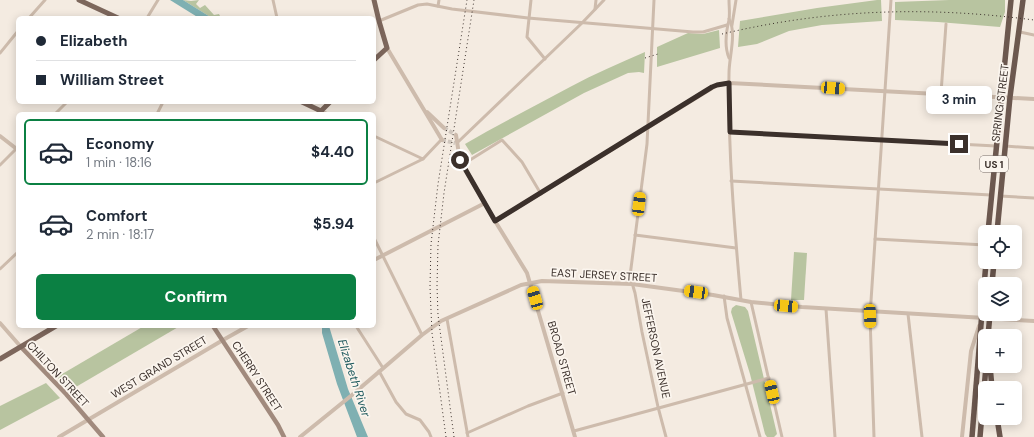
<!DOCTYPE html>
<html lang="en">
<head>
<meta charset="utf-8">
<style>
  :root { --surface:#fff; --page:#f6f6f7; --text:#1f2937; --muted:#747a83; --line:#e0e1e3; --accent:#0b8043 }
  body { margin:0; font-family:"DM Sans",sans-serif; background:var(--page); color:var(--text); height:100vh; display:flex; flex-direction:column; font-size:15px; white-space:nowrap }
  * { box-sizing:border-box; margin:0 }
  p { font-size:13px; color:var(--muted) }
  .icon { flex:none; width:22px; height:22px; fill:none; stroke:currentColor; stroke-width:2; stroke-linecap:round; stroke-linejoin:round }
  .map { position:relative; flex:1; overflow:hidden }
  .drawer { position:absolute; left:16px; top:112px; width:360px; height:216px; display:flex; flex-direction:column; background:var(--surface); border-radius:6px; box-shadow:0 2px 10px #0003 }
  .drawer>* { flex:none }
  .banner { position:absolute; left:16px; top:16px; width:360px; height:88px; border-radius:6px; box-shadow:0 2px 10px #0003; display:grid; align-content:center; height:88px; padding:0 20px; background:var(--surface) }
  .controls { position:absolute; left:978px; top:225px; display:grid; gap:8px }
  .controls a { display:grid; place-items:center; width:44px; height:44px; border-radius:6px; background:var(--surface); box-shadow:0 2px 10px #0003; font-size:20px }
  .end { position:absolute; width:18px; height:18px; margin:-9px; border:5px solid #3b302b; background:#fff; box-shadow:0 0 0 2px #fff }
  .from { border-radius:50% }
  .bubble { position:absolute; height:28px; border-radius:6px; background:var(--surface); box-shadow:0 2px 10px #0003; font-size:13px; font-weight:700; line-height:28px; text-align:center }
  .car { position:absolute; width:12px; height:24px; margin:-12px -6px; border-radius:5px; box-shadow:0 0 3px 1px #0007; background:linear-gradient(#f5c518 24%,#345 0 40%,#f5c518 0 76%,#345 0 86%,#f5c518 0) }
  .banner b { display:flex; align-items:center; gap:14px; height:38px; font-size:15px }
  .banner b+b { border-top:1px solid var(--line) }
  .banner i { width:10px; height:10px; background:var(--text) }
  ul { padding:7px 0 0; list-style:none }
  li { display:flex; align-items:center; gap:12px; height:66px; margin:0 8px 6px; padding:0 12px; border:2px solid transparent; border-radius:6px }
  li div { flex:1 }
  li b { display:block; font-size:15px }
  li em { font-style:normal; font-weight:700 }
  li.on { border-color:var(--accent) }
  li>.icon { width:36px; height:36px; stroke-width:1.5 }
  .button { display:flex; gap:8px; margin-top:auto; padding:8px 20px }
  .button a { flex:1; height:46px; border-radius:6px; background:var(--accent); color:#fff; font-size:16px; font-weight:700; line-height:46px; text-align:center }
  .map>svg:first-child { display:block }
</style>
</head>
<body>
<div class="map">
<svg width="1034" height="437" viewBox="0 0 1034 437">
  <rect width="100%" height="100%" fill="#f4ebe1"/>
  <g fill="#b8c4a0">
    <path d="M183,0l8,1 8,-1 -3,4 4,4 5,-3 9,10 5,-1 2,4h-9z"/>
    <path d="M877,0h4l1,21 -60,4 -33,6 -32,13 -19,3 2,-26 77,-13z"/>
    <path d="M949,0h56v12l-5,15 -62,-5 -43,-2v-18z"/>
    <path d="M719,30l1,18 -63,19v-20l31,-14 15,1z"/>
    <path d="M645,52l-1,21 -5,-1 -11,1 -44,20 -112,62 -7,-11c34,-20 70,-38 105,-57 24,-13 50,-24 75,-35z"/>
    <path d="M794,252l13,1 -3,47h-13z"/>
    <path d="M736,305l9,2 3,4 29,123 -3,3h-7l-2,-3 -15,-60 -19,-62 1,-4z"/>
    <path d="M144,326h36l-111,65 -12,-14z"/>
    <path d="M46,383l14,15 -60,32v-24z"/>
  </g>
  <g fill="#7fb0b2">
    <path d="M170,0h13l29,18h-13z"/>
    <path d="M322,326h7l19,63 20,48h-11l-20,-53 -15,-51z"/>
  </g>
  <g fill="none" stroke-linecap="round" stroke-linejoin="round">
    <g stroke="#cfc6bd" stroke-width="4" stroke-dasharray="4 2" stroke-linecap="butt">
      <path d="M444,128l12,7"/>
      <path d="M442,140l13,3"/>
      <path d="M458,148l2,12"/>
    </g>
    <g stroke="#cdbbac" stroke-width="3">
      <path d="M273,0l4,18"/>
      <path d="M531,0l-4,37 18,22"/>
      <path d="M654,0l-7,144 -17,132 5,17 7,39 16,75 8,30"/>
      <path d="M729,0c0,6 1,14 0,20 -3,12 -5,26 0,38"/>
      <path d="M438,6l1,-6"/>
      <path d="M595,9l1,-9"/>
      <path d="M29,18l16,-18"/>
      <path d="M147,18l11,-18"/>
      <path d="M729,19c8,14 0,38 0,54 -1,75 5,151 12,227"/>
      <path d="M379,21l39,-16 9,-1 25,5 76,9 165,14h10l24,-7"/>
      <path d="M732,25l4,-25"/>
      <path d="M1020,32l14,3"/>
      <path d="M0,53l18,-22"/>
      <path d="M941,93l5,-69"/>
      <path d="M321,111l7,3"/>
      <path d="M55,114l12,-12"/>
      <path d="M157,114l6,-12"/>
      <path d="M730,132l266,14"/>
      <path d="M374,136l49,23 18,-19"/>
      <path d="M458,142l124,-119 22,-23"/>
      <path d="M1005,146l29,2"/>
      <path d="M0,165l18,-18"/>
      <path d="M462,165l40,-25 20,22 19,32"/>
      <path d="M731,181l260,14"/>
      <path d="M374,183l49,-24"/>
      <path d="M1000,196l34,2"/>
      <path d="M635,235l101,13"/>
      <path d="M374,238l48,97"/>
      <path d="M875,239l110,6"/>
      <path d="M0,269l18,-17"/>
      <path d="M724,296l3,22 33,119"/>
      <path d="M751,302l31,135"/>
      <path d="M826,309l9,128"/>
      <path d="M908,314l14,123"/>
      <path d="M447,319l21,118"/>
      <path d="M356,326l27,42"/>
      <path d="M379,371l17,31 10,12 14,6 9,12 2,5"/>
      <path d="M574,431l195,-53"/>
      <path d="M467,433l61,-27 35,-13"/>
      <path d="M874,437l-4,-121 21,-316"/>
    </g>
    <g stroke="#cdbbac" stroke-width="4">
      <path d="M387,48l55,92"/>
      <path d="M427,112l17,16"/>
      <path d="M456,135l2,13"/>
      <path d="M0,136l18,14"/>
      <path d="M460,160l35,61 32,52 48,164"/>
      <path d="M495,221l222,-136 12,-2 305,16"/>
      <path d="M374,260l111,-57"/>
      <path d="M0,323l21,24"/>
      <path d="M59,437l164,-97 25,-14"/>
      <path d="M300,437l52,-42 70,-60 19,-14 80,-36 21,-4 90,3 81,11 38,7 51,5 232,14"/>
      <path d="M962,437l9,-86 8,-25"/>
    </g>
    <g stroke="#a18a7d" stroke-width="4.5">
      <path d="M213,326l65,99 6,12"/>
      <path d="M21,347l45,47 37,43"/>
    </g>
    <g stroke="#7d675c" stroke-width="5">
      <path d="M79,0l39,18"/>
      <path d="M374,0l5,21 8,27 -13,12"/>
      <path d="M302,102l19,9"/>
      <path d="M318,114l12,-12"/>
      <path d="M0,359l56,-33"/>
    </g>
    <g stroke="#6c584f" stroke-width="5.5">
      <path d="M988,232l23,-232"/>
      <path d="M997,232l13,-135 13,-97"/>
      <path d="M992,284l2,-22"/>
      <path d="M988,336l2,-22"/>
      <path d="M990,366l2,22"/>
      <path d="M997,418l3,19"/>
      <path d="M972,437l14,-175"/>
      <path d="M980,437l6,-71"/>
    </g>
    <g stroke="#3b302b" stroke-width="1" stroke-dasharray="1 3" stroke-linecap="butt">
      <path d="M722,34c106,-25 204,-28 312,-14"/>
      <path d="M645,58l13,-4"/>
      <path d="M446,437l-14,-104 -2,-46 1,-43 7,-60 29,-184"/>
      <path d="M454,437l-16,-122 -1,-29 1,-41 6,-52 30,-193"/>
    </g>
  </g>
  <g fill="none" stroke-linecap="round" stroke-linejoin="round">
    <path stroke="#3b302b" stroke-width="5" d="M460,160l35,61 217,-134 5,-2 12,-2 1,49 229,12"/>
  </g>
  <g text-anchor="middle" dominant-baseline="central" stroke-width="3.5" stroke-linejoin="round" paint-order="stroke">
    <rect fill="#fbf5ee" stroke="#756b66" stroke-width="1" x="980" y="156" width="28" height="16" rx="3"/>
    <g font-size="10" font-weight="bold" fill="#3b302b">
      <text x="994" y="164">US 1</text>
    </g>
    <g font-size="11" fill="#3b302b" stroke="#fbf5ee">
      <text transform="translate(1000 103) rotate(-83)">SPRING STREET</text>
      <text transform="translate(604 275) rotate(3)">EAST JERSEY STREET</text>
      <text transform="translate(656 348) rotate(78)">JEFFERSON AVENUE</text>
      <text transform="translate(562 358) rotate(74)">BROAD STREET</text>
      <text transform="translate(159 367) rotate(-31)">WEST GRAND STREET</text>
      <text transform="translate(58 374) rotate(47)">CHILTON STREET</text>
      <text transform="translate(257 376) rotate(57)">CHERRY STREET</text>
    </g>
    <g font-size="12" font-style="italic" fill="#1f5a5e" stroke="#fbf5ee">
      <text transform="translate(354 378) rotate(72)">Elizabeth River</text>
    </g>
  </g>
</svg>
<div class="controls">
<a><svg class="icon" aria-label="locate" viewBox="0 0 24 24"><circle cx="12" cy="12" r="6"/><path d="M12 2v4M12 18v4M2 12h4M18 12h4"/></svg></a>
<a><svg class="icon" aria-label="layers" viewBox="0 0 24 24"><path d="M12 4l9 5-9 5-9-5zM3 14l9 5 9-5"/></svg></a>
<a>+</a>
<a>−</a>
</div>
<i class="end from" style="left:460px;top:160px"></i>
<i class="end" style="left:959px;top:144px"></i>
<div class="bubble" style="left:926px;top:86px;width:66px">3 min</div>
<i class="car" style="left:833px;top:88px;rotate:94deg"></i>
<i class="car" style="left:639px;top:204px;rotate:7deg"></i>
<i class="car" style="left:696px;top:292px;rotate:278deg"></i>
<i class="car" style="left:535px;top:298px;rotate:344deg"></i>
<i class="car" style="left:786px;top:306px;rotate:95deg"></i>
<i class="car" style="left:870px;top:316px;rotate:178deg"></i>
<i class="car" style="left:772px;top:392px;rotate:347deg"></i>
<div class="banner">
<b><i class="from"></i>Elizabeth</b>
<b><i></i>William Street</b>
</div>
<section class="drawer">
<ul>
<li class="on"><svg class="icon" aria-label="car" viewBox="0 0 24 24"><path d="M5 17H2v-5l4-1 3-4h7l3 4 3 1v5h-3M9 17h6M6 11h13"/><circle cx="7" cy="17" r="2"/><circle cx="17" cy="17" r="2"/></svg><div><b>Economy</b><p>1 min · 18:16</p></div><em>$4.40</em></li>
<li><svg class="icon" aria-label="car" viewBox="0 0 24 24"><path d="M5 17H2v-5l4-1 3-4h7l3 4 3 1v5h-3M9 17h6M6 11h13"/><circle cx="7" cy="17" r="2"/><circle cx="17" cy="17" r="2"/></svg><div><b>Comfort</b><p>2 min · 18:17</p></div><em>$5.94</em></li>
</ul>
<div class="button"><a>Confirm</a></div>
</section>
</div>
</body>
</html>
